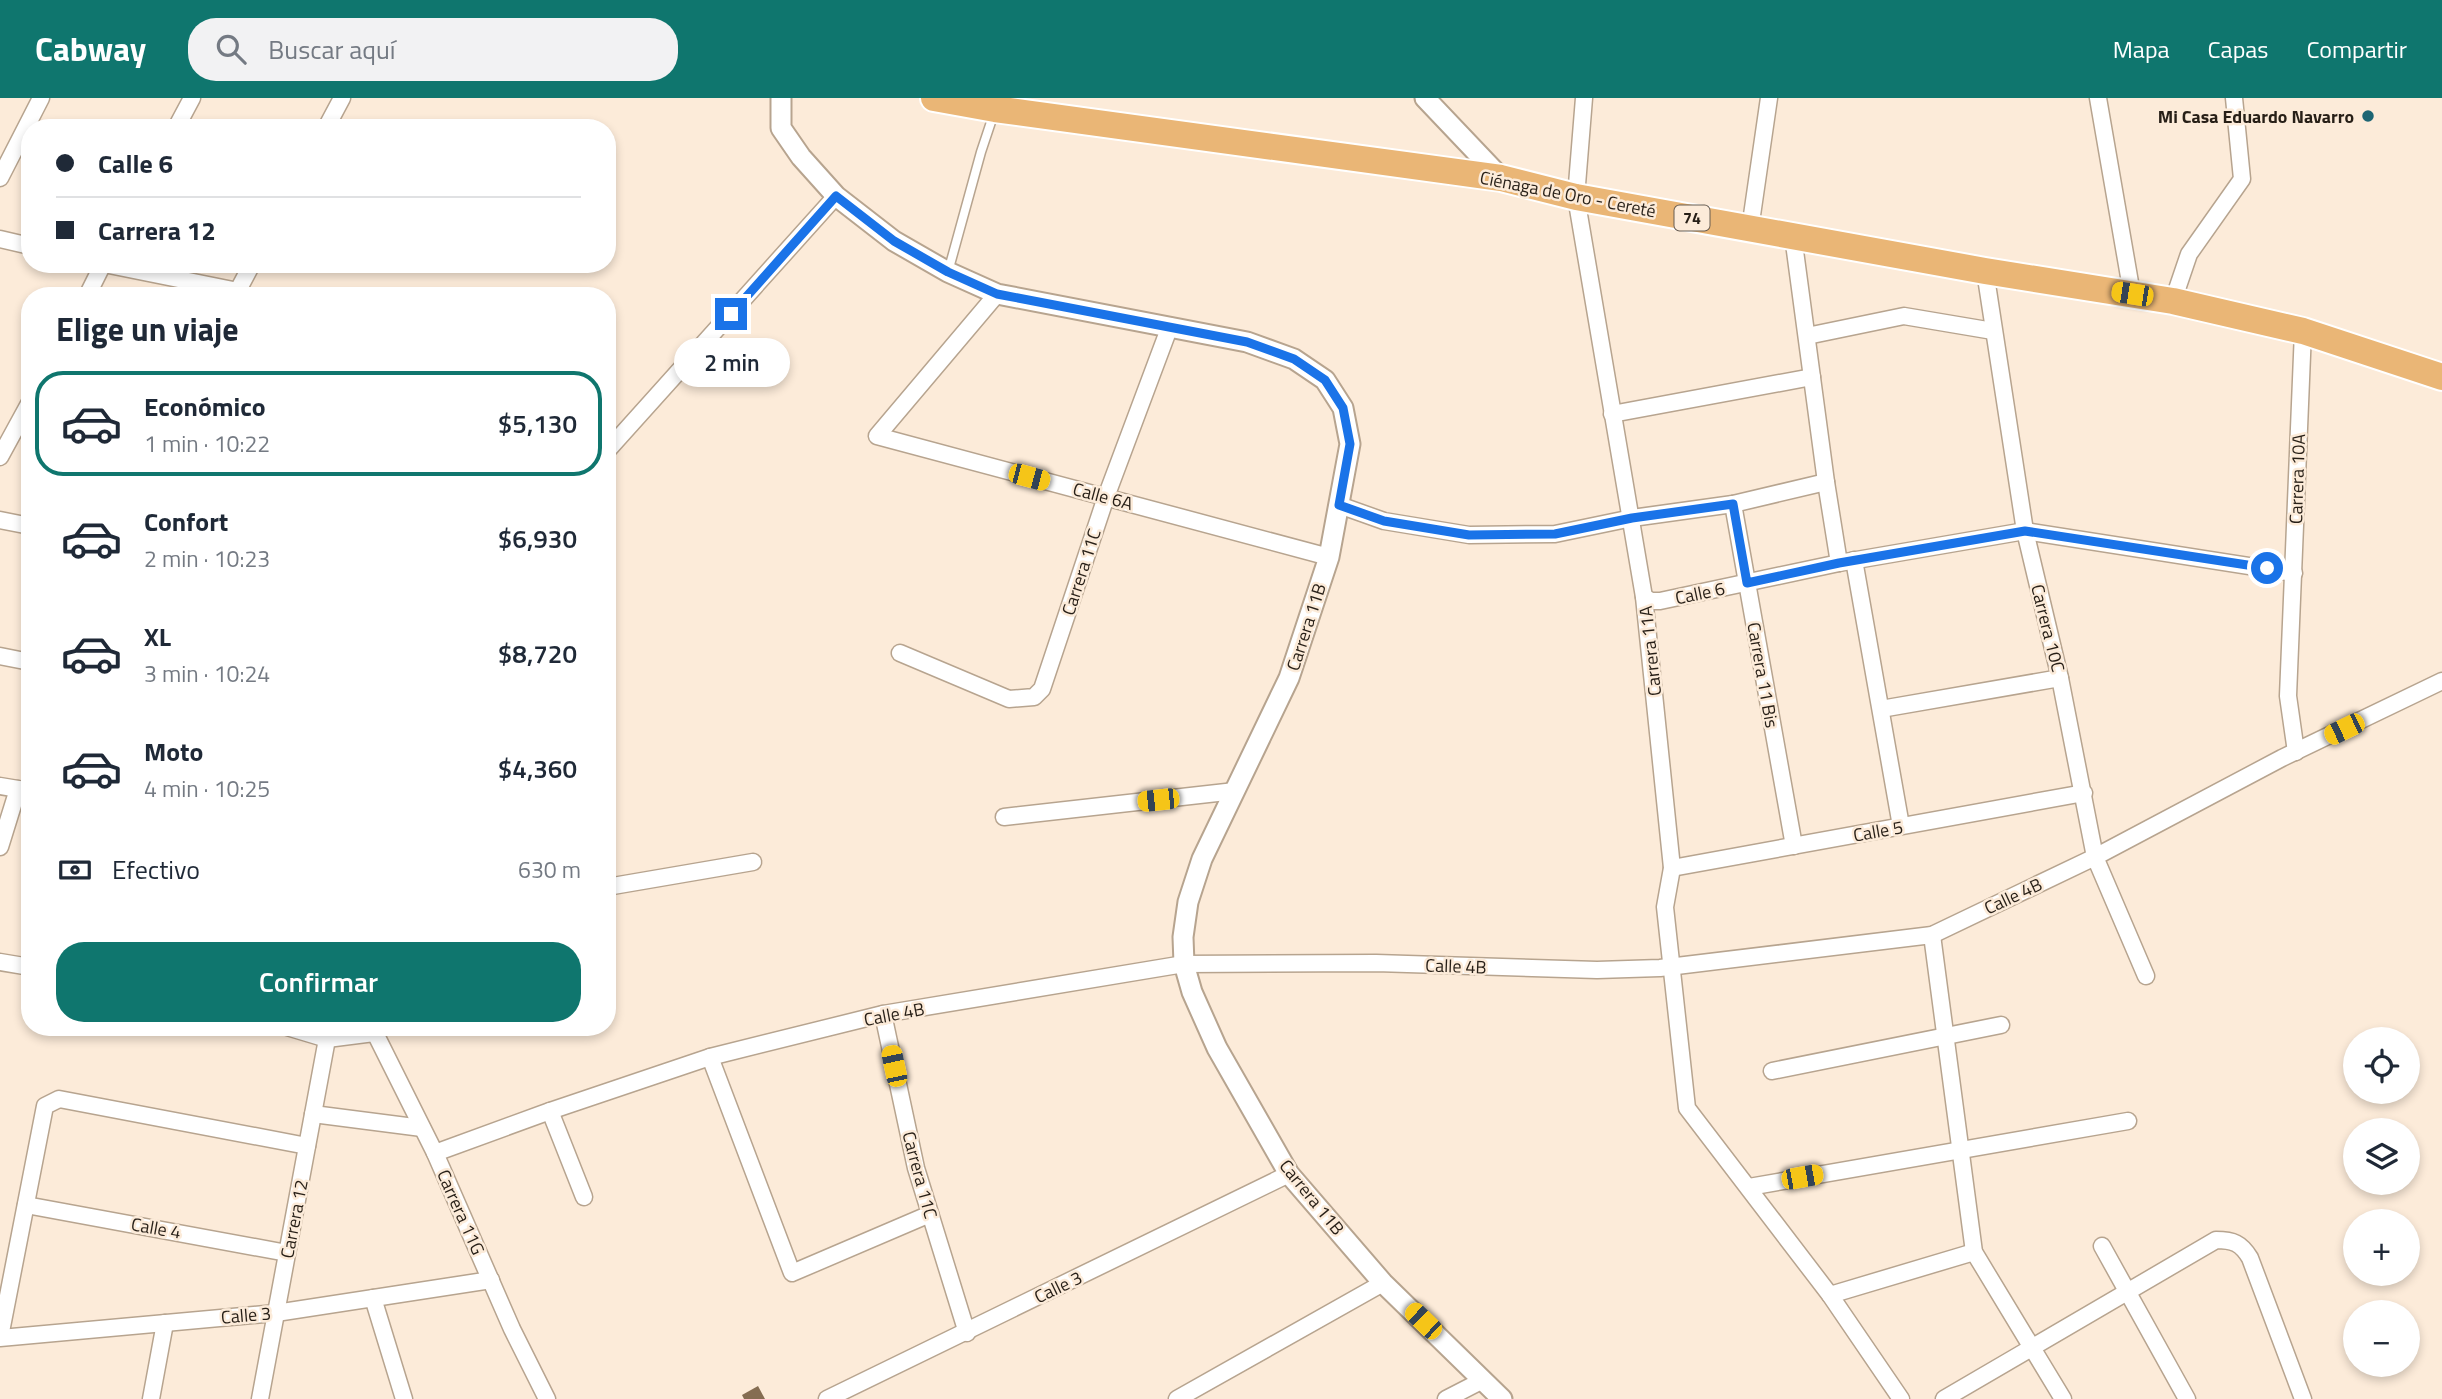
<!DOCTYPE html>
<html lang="es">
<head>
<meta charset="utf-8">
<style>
  :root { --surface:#fff; --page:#f2f2f3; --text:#1f2937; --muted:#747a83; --line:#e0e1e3; --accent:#0f766e }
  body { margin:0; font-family:"Titillium Web",sans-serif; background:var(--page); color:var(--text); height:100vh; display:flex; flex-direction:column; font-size:26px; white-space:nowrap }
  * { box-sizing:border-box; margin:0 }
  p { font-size:23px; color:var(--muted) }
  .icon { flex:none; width:38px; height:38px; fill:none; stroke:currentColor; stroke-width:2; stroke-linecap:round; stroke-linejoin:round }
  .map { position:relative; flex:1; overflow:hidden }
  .side { position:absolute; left:21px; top:189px; width:595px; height:749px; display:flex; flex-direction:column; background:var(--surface); border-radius:28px; box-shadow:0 4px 10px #0003 }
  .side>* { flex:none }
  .hud { position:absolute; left:21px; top:21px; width:595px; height:154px; border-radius:28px; box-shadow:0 4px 10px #0003; display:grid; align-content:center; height:154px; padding:0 35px; background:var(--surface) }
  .controls { position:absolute; left:2343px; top:929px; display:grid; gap:14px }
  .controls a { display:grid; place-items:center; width:77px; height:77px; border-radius:50%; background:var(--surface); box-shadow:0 4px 10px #0003; font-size:35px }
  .end { position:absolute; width:32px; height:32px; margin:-16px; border:9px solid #1a73e8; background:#fff; box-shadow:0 0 0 4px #fff }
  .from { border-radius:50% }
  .bubble { position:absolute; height:49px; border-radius:24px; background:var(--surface); box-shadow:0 4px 10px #0003; font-size:23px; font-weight:600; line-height:49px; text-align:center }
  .car { position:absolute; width:21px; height:42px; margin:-21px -10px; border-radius:9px; box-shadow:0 0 5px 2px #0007; background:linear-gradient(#f5c518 24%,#345 0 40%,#f5c518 0 76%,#345 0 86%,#f5c518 0) }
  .hud b { display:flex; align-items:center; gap:24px; height:66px; font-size:26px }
  .hud b+b { border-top:2px solid var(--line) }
  .hud i { width:18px; height:18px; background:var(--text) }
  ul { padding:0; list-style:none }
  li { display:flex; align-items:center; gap:21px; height:105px; margin:0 14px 10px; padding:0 21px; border:4px solid transparent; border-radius:28px }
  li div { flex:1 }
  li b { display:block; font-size:26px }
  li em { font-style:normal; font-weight:600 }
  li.active { border-color:var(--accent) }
  li>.icon { width:63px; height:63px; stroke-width:1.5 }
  h2 { padding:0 35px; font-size:32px; line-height:84px }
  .pay { display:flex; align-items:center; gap:18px; height:77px; padding:0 35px; font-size:26px }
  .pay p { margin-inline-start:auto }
  .button { display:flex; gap:14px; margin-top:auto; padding:14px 35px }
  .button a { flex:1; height:80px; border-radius:28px; background:var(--accent); color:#fff; font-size:28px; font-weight:600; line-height:80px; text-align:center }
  header { display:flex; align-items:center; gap:42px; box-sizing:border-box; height:98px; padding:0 35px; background:var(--accent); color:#fff }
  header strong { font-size:33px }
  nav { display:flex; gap:38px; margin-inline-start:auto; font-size:24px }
  .search { width:490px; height:63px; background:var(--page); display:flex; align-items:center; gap:18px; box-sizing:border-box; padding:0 24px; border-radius:28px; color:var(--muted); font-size:26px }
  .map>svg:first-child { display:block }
</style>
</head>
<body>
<header>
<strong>Cabway</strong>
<div class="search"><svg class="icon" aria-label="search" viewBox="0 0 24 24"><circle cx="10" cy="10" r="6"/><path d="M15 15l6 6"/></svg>Buscar aquí</div>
<nav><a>Mapa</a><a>Capas</a><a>Compartir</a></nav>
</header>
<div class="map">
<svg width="2442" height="1301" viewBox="0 0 2442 1301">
  <rect width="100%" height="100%" fill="#fcebd9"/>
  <path fill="#856d52" d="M758,1288l7,13h-21l-2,-4z"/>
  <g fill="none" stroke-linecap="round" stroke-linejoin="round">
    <g stroke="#b7a48f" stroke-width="11">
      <path id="service" d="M948,174l33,-120 13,-39"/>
    </g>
    <g stroke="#b7a48f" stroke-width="19">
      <g id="minor">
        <path d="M1584,0l-8,99 68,400 28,271 -7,39 22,201 143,187 71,104"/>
        <path d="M2098,0l34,196"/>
        <path d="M176,30l16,-30"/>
        <path d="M326,30l16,-30"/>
        <path d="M0,80l41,-80"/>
        <path d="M1750,131l19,-131"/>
        <path d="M1793,138l33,246 13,81"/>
        <path d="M0,141l30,7"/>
        <path d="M104,166l134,27"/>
        <path d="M1985,173l40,260 35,147 35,179 51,119"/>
        <path d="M997,196l-120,142 452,121"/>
        <path d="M87,198l16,-32"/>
        <path d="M235,198l17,-32"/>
        <path d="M2173,203l16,-47 53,-75 -8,-81"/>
        <path d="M1807,238l97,-20 89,15"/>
        <path d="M1612,316l200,-37"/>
        <path d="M607,353l229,-255"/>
        <path d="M0,359l30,-55"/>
        <path d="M1733,406l61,342"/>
        <path d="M1339,407l45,16 85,14 86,-1 77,-16 101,-14 93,-22"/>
        <path d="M0,422l30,6"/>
        <path d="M1854,462l47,266"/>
        <path d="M1644,499l7,4h9l179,-38 186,-32 269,42"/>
        <path d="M900,555l109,46 25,-2 8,-8 64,-192 64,-171"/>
        <path d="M0,558l30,6"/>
        <path d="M1881,611l179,-31"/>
        <path d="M2296,654l-8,-56 15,-365"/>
        <path d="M0,688l30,5"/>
        <path d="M1004,719l231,-26"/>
        <path d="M0,749l18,-58"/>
        <path d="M1672,770l412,-75"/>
        <path d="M607,789l146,-25"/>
        <path d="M1932,837l42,317 89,147"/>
        <path d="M0,864l30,5"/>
        <path d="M883,916l33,154 51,165"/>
        <path d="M287,929l40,12 47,-6"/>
        <path d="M372,929l63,126 77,176 35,70"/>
        <path d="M710,959l82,216 138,-59"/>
        <path d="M1772,973l229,-46"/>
        <path d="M550,1013l34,86"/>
        <path d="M313,1016l109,14"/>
        <path d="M435,1055l115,-42 160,-54 173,-43 301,-50 192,-1 221,7 63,-2 272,-33 163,-78 187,-99 160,-77"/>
        <path d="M1749,1089l379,-66"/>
        <path d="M26,1107l261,48"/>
        <path d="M2102,1148l85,153"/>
        <path d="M1830,1197l144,-43"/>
        <path d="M373,1200l31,101"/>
        <path d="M0,1239l45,-231 14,-7 248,47"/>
        <path d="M0,1240l276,-25 215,-33"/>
        <path d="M151,1301l14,-76"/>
        <path d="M260,1301l67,-360"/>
        <path d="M827,1301l462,-225"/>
        <path d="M1177,1301l206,-116"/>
        <path d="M1446,1301l37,-19"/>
        <path d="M1944,1301l272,-159c17,0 25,3 34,18l53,141"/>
      </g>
    </g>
    <g stroke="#b7a48f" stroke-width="23">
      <g id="tertiary">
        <path d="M781,0v30l20,29 35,39 58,45 54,31 49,22 250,48 47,17 31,21 18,28 7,36 -21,113 -40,121 -87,181 -14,43 -5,35 1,27 8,28 25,56 72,126 94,109 119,116"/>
        <path d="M1425,0l76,80"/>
      </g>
    </g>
    <g stroke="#fff" stroke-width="30">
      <path id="trunk" d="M934,0l61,11 506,69 75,19 409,74 188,30 130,30 139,46"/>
    </g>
    <use href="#service" stroke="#fff" stroke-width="8"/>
    <use href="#minor" stroke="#fff" stroke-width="16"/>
    <use href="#tertiary" stroke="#fff" stroke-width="19"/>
    <use href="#trunk" stroke="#eab676" stroke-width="26"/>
  </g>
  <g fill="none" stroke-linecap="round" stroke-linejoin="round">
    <path stroke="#1a73e8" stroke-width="9" d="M731,216l105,-118 58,45 54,31 49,22 250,48 47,17 31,21 18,28 7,36 -11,61 45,16 85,14 86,-1 77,-16 101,-14 14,79 92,-20 186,-32 242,37"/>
  </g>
  <circle fill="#1d6574" stroke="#fcebd9" stroke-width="2.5" cx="2368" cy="18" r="7"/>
  <g text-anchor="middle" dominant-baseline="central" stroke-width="5" stroke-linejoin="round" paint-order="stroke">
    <rect fill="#fcebd9" stroke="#675c51" stroke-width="2" x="1674.5" y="107.5" width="35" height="25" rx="5"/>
    <g font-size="16" font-weight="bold" fill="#271f17">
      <text x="1692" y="120">74</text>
    </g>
    <g font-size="18" font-weight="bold" fill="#271f17" stroke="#fcebd9" text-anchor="end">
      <text x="2354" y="18">Mi Casa Eduardo Navarro</text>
    </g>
    <g font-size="18" fill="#271f17" stroke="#fcebd9">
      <text transform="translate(1568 96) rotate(11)">Ciénaga de Oro - Cereté</text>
      <text transform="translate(2297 381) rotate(-88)">Carrera 10A</text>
      <text transform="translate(1103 398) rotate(15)">Calle 6A</text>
      <text transform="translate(1081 474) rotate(-72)">Carrera 11C</text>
      <text transform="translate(1700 495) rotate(-12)">Calle 6</text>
      <text transform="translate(1306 529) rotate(-72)">Carrera 11B</text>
      <text transform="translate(2048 530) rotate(76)">Carrera 10C</text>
      <text transform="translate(1650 553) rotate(-96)">Carrera 11A</text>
      <text transform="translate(1763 577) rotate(80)">Carrera 11 Bis</text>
      <text transform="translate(1878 733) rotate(-10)">Calle 5</text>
      <text transform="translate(2013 798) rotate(-25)">Calle 4B</text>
      <text transform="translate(1456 868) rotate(2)">Calle 4B</text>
      <text transform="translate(894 916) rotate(-11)">Calle 4B</text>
      <text transform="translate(920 1077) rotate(75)">Carrera 11C</text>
      <text transform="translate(1312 1099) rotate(51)">Carrera 11B</text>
      <text transform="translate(461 1114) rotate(66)">Carrera 11G</text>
      <text transform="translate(294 1121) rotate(-79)">Carrera 12</text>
      <text transform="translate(156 1130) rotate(10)">Calle 4</text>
      <text transform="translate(1058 1189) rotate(-26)">Calle 3</text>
      <text transform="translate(246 1217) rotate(-5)">Calle 3</text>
    </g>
  </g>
</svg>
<div class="controls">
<a><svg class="icon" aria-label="locate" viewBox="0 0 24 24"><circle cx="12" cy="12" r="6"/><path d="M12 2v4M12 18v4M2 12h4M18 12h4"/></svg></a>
<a><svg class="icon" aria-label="layers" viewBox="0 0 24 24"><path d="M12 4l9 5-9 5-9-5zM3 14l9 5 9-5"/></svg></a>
<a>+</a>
<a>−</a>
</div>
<i class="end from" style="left:2267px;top:470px"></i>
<i class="end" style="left:731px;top:216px"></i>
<div class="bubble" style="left:674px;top:240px;width:116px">2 min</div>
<i class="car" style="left:2132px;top:196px;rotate:279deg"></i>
<i class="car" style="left:1029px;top:379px;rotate:105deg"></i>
<i class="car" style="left:2344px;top:631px;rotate:244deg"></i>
<i class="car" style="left:1158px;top:702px;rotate:264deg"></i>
<i class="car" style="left:894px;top:968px;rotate:348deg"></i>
<i class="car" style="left:1802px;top:1079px;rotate:80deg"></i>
<i class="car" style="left:1423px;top:1223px;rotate:314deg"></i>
<div class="hud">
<b><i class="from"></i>Calle 6</b>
<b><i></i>Carrera 12</b>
</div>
<section class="side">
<h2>Elige un viaje</h2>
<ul>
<li class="active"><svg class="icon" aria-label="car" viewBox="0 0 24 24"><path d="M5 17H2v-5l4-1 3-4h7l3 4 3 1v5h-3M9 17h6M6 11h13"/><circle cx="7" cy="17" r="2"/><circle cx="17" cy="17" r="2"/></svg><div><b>Económico</b><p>1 min · 10:22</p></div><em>$5,130</em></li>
<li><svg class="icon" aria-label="car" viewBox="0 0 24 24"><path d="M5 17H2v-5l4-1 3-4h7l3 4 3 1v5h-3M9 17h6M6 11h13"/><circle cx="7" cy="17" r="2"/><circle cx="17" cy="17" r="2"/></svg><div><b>Confort</b><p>2 min · 10:23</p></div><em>$6,930</em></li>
<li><svg class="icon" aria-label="car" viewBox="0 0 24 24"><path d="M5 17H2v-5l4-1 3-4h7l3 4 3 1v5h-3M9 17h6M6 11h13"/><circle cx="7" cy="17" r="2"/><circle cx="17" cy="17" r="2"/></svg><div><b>XL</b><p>3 min · 10:24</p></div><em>$8,720</em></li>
<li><svg class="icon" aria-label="car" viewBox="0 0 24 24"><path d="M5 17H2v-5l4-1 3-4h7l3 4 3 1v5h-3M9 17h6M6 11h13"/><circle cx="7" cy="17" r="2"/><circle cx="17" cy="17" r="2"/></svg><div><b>Moto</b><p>4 min · 10:25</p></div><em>$4,360</em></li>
</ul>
<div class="pay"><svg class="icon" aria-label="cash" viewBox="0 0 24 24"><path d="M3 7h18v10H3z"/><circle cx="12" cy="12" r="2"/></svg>Efectivo<p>630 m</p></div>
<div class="button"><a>Confirmar</a></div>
</section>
</div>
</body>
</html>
